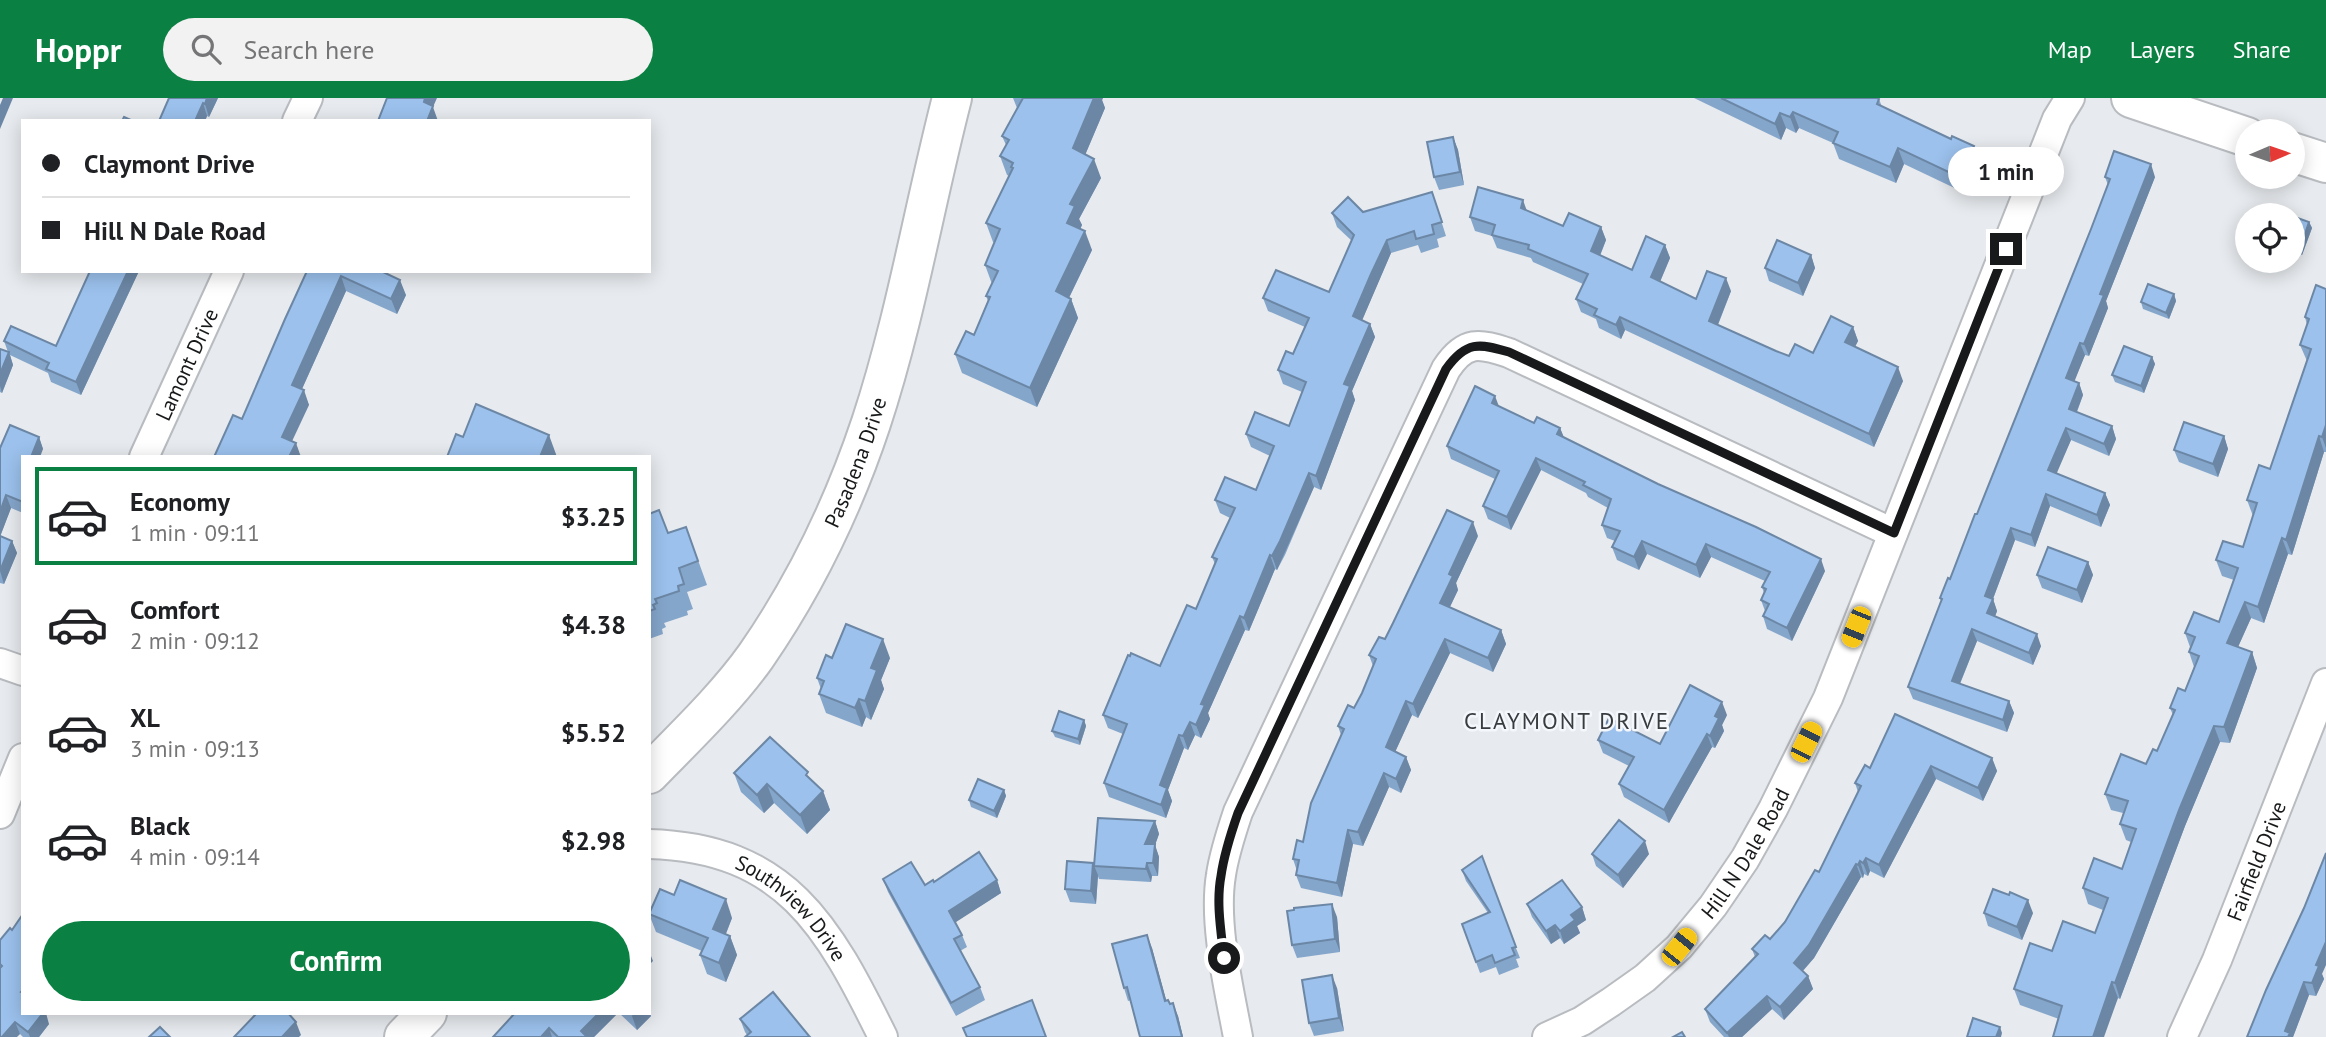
<!DOCTYPE html>
<html lang="en">
<head>
<meta charset="utf-8">
<style>
  :root { --surface:#fff; --page:#f2f2f2; --text:#202124; --muted:#757577; --line:#e0e0e0; --accent:#0b8043 }
  body { margin:0; font-family:"PT Sans",sans-serif; background:var(--page); color:var(--text); height:100vh; display:flex; flex-direction:column; font-size:26px; white-space:nowrap }
  * { box-sizing:border-box; margin:0 }
  p { font-size:23px; color:var(--muted) }
  .icon { flex:none; width:38px; height:38px; fill:none; stroke:currentColor; stroke-width:2; stroke-linecap:round; stroke-linejoin:round }
  .map { position:relative; flex:1; overflow:hidden }
  .side { position:absolute; left:21px; top:357px; width:630px; height:560px; display:flex; flex-direction:column; background:var(--surface); border-radius:0px; box-shadow:0 4px 18px #0003 }
  .side>* { flex:none }
  .banner { position:absolute; left:21px; top:21px; width:630px; height:154px; border-radius:0px; box-shadow:0 4px 18px #0003; display:grid; align-content:center; height:154px; padding:0 21px; background:var(--surface) }
  .needle { width:46px; rotate:88deg }
  .fabs { position:absolute; left:2235px; top:21px; display:grid; gap:14px }
  .fabs a { display:grid; place-items:center; width:70px; height:70px; border-radius:50%; background:var(--surface); box-shadow:0 4px 18px #0003; font-size:35px }
  .end { position:absolute; width:32px; height:32px; margin:-16px; border:9px solid #18191a; background:#fff; box-shadow:0 0 0 4px #fff }
  .from { border-radius:50% }
  .bubble { position:absolute; height:49px; border-radius:24px; background:var(--surface); box-shadow:0 4px 18px #0003; font-size:23px; font-weight:600; line-height:49px; text-align:center }
  .car { position:absolute; width:21px; height:42px; margin:-21px -10px; border-radius:9px; box-shadow:0 0 5px 2px #0007; background:linear-gradient(#f5c518 24%,#345 0 40%,#f5c518 0 76%,#345 0 86%,#f5c518 0) }
  .banner b { display:flex; align-items:center; gap:24px; height:66px; font-size:26px }
  .banner b+b { border-top:2px solid var(--line) }
  .banner i { width:18px; height:18px; background:var(--text) }
  ul { padding:12px 0 0; list-style:none }
  li { display:flex; align-items:center; gap:21px; height:98px; margin:0 14px 10px; padding:0 7px; border:4px solid transparent; border-radius:0px }
  li div { flex:1 }
  li b { display:block; font-size:26px }
  li em { font-style:normal; font-weight:600 }
  li.selected { border-color:var(--accent) }
  li>.icon { width:63px; height:63px; stroke-width:1.5 }
  .primary-button { display:flex; gap:14px; margin-top:auto; padding:14px 21px }
  .primary-button a { flex:1; height:80px; border-radius:42px; background:var(--accent); color:#fff; font-size:28px; font-weight:600; line-height:80px; text-align:center }
  header { display:flex; align-items:center; gap:42px; box-sizing:border-box; height:98px; padding:0 35px; background:var(--accent); color:#fff }
  header strong { font-size:33px }
  nav { display:flex; gap:38px; margin-inline-start:auto; font-size:24px }
  .search { width:490px; height:63px; background:var(--page); display:flex; align-items:center; gap:18px; box-sizing:border-box; padding:0 24px; border-radius:38px; color:var(--muted); font-size:26px }
  .map>svg:first-child { display:block }
</style>
</head>
<body>
<header>
<strong>Hoppr</strong>
<div class="search"><svg class="icon" aria-label="search" viewBox="0 0 24 24"><circle cx="10" cy="10" r="6"/><path d="M15 15l6 6"/></svg>Search here</div>
<nav><a>Map</a><a>Layers</a><a>Share</a></nav>
</header>
<div class="map">
<svg width="2326" height="939" viewBox="0 0 2326 939">
  <rect width="100%" height="100%" fill="#e7eaee"/>
  <g fill="none" stroke-linecap="round" stroke-linejoin="round">
    <g stroke="#b8bbbf" stroke-width="32">
      <g id="street">
        <path d="M297,23l11,-23"/>
        <path id="s1" d="M144,359l85,-186"/>
        <path d="M0,565l23,8"/>
        <path d="M0,716l23,-56"/>
        <path id="s2" d="M649,746c137,4 179,82 234,193"/>
        <path d="M1238,939c-9,-48 -25,-114 -17,-162 3,-21 10,-42 17,-63l208,-443c19,-29 33,-26 63,-16l384,180"/>
        <path id="s3" d="M1547,939l35,-16 29,-19 34,-24 34,-31 34,-41 32,-47 28,-50 55,-111 229,-579 13,-21"/>
        <path id="s4" d="M2182,939l35,-77 109,-277"/>
      </g>
    </g>
    <g stroke="#b8bbbf" stroke-width="42">
      <g id="secondary">
        <path d="M2131,0l116,39"/>
        <path d="M2292,54l34,11"/>
        <path id="s5" d="M649,676c35,-36 78,-77 107,-118 49,-71 88,-152 115,-233 35,-106 53,-217 81,-325"/>
        <path d="M404,939l23,-24"/>
      </g>
    </g>
    <use href="#street" stroke="#fff" stroke-width="28"/>
    <use href="#secondary" stroke="#fff" stroke-width="38"/>
  </g>
  <g fill="#85a6cb">
    <path d="M169,0h49l-9,19 -2,-1 -2,5h-46z"/>
    <path d="M1013,0h90l-1,2 3,8 -20,47 16,23 -22,41 3,6 -2,4 12,21 -23,48 2,1 7,19 -41,89 -75,-34 -7,-19 19,-19 14,-34 -2,-5 6,-12 -7,-19 10,-22 -2,-1 -7,-19 23,-47 -2,-1 -7,-19 6,-11 -4,-9 15,-28z"/>
    <path d="M1694,0h183l2,1 3,8 98,55 -15,31 -61,-29 -8,19 -57,-24 -6,-16 -34,-15 -3,5 -10,-5 -5,12z"/>
    <path d="M1453,39l5,13 6,35 -25,5 -5,-13z"/>
    <path d="M2105,79h50l-49,124 2,7 -19,48 -4,-1 -11,26 5,2 4,12 -6,17 35,14 4,13 -7,17 -38,-16 -15,33 49,20 5,12 -9,22 -51,-21 -15,41 -20,-7 -22,59 4,12 -2,5 46,30 -8,19 -56,-24 -17,43 49,17 5,12 -7,19 -94,-33 -5,-12 33,-86 -1,-3 10,-19 27,-65 114,-285 17,-44z"/>
    <path d="M1432,94l14,44 -9,3 2,8 -18,6 -3,-8 -27,8 -29,67 8,4 5,13 -23,54 3,9 -34,90 -7,-3 -29,68 -8,15 -2,-1 -26,62 -4,-1 -37,83 2,6 -9,19 -6,-3 -7,15 -4,-2 -16,42 4,11 -6,17 -57,-21 -5,-14 19,-49 -15,-6 -5,-13 57,-49 36,-57 19,-45 -3,-7 18,-39 -10,-5 -5,-13 41,-10 14,-34 -19,-9 -5,-13 43,-8 13,-34 -19,-8 -5,-14 15,-16 12,-27 -37,-16 -5,-13 66,-6 23,-51 -15,-14 -5,-14 31,-1z"/>
    <path d="M1526,112l37,16 38,1 5,13 -6,16 32,14 33,-25 5,13 -10,24 36,17 35,-8 -13,34 58,26 13,5 24,-3 40,-26 5,14 -3,6 48,34 -29,66 -249,-117 -4,9 -22,-11 -3,-9 -15,-7 -5,-13 7,-15 -50,-22 -2,-4 -34,-10 -5,-12 -17,-5 -5,-14z"/>
    <path d="M2292,118l17,6 3,6 -10,27 -10,-3z"/>
    <path d="M1811,157l4,13 -12,28 -34,-15 -4,-13z"/>
    <path d="M90,173h49l-58,124 -30,-13 -3,-9 -38,-18 3,10 -11,28 -2,-1v-43l8,3 -4,-11 52,5z"/>
    <path d="M307,173h74l25,24 -9,19 -51,-23 -44,98 7,16 -67,14z"/>
    <path d="M2326,191v163h-2l-32,103 -4,-1 -24,69 -13,-5 -13,29 14,5 5,16 -27,75 -10,-1 -35,84 -65,173 -2,-1 -59,21 -39,-14 -6,-16 38,-38 43,-18 8,-23 -15,-6 -5,-16 39,-19 9,-27 -5,-2 -6,-16 3,-11 -12,-3 -6,-16 41,-30 11,-13 16,-36 -3,-7 15,-17 9,-24 -5,-15 1,-5 -5,-14 34,-11 15,-42 -12,-4 -6,-16 27,-13 10,-31 -6,-16 23,-31 37,-108 -7,-16 7,-20 -2,-8z"/>
    <path d="M2174,196l2,7 -7,18 -26,-10 -2,-7z"/>
    <path d="M2152,259l3,7 -11,29 -29,-11 -3,-7z"/>
    <path d="M1499,308l35,17 26,5 4,10 261,133 -33,70 -25,-12 -4,-13 2,-5 -4,-11 3,-7 -2,-6 3,-6 -54,-24 -11,21 -53,-24 -8,16 -22,-10 -5,-13 3,-6 -8,-3 -5,-13 6,-17 -20,-11 -2,-4 -45,-23 -30,60 -23,-11 -5,-13 12,-27 -44,-20 -4,-13z"/>
    <path d="M2224,338l4,13 -10,28 -39,-15 -5,-12z"/>
    <path d="M39,339l4,12 -20,8v56l-12,-5 -11,28 12,5 5,12 -13,31 -4,-1v-135z"/>
    <path d="M649,416l19,19 18,-6 21,58 -20,7 6,17 -6,2 1,4 -24,8 2,4 -4,2 1,5 -14,5z"/>
    <path d="M1478,438l-22,47 2,7 -8,17 51,23 5,14 -13,28 -43,-19 -32,65 -6,-3 -17,37 11,5 5,13 -10,23 -12,-6 -26,59 -10,-2 -11,53 -41,-9 -5,-13 1,-4 -4,-12 10,-17 38,-107 -3,-9 16,-18 8,-15 11,-27 -4,-11z"/>
    <path d="M2088,464l5,13 -11,28 -40,-15 -5,-13z"/>
    <path d="M832,560h58l-9,22 3,9 -13,31 -5,-3 -4,10 -36,-14 -7,-19 2,-5 -4,-11z"/>
    <path d="M1727,617l-5,10 2,6 -9,17 -3,-1 -43,76 -45,-26 -5,-13 10,-18 -26,-13 -5,-13 62,4z"/>
    <path d="M1084,622l2,6 -6,19 -25,-8 -3,-6z"/>
    <path d="M1992,660l5,13 -14,30 -47,-22 -52,99 -14,-7 -2,5 -4,-2 -1,4 -2,-1 -47,81 -11,13 5,5 5,13 -29,31 -12,-11 -30,28h-18l-14,-15 -5,-13 50,-52 -3,-8 18,-10 15,-17 34,-50 39,-80 -3,-9 15,-15z"/>
    <path d="M734,675l89,18 7,19 -23,24 -33,-31 -10,10 -23,-21z"/>
    <path d="M1004,692l2,6 -9,22 -26,-11 -2,-7z"/>
    <path d="M1155,723l4,13 -4,11 4,12 -1,19h-6l-1,6 -52,-3 -5,-13z"/>
    <path d="M1592,756h57l-26,34 -27,-22z"/>
    <path d="M1093,765l5,12 -2,29 -26,-2 -5,-13z"/>
    <path d="M1462,772l41,46 17,42 -4,1 3,8 -20,8 -3,-8 -16,6 -18,-49 26,-11 -22,-32z"/>
    <path d="M883,781l42,6 9,-3 63,-2 4,13 -46,29 7,13 5,12 -7,4 20,36 5,13 -29,16 -68,-124z"/>
    <path d="M1527,806l55,3 4,13 -9,6 3,7 -16,11 -4,-6 -9,6 -19,-27z"/>
    <path d="M1984,815h49l-11,27 -34,-14z"/>
    <path d="M649,816l83,4 -6,16 4,2 7,19 -11,27 -19,-8 -7,-19 2,-4 -46,-19z"/>
    <path d="M1337,819l3,35 -43,6 -5,-13z"/>
    <path d="M0,842l23,73 26,11 -10,13h-16l-3,-3 -20,3z"/>
    <path d="M1152,850l14,52 12,16 5,21h-43l-9,-37 -3,1 -4,-13z"/>
    <path d="M2322,876l2,5 -8,17 -7,-1 -16,42h-46l19,-47z"/>
    <path d="M1337,890l7,43 -30,5 -5,-13z"/>
    <path d="M515,915h103l-24,24h-101z"/>
    <path d="M619,915h30l2,3 -14,14z"/>
    <path d="M740,921l70,18 -63,-2 -2,-3z"/>
  </g>
  <g fill="#6c87a5">
    <path d="M3,0h10l-13,31v-24z"/>
    <path d="M207,0h11l-9,19 -4,-13z"/>
    <path d="M425,0h12l-4,9 5,14h-11l-3,-19z"/>
    <path d="M1094,0h9l-1,2 3,8 -25,59 -7,-19z"/>
    <path d="M203,5l4,13 -2,5h-10z"/>
    <path d="M1793,14l6,16 -3,5 -6,-16z"/>
    <path d="M1780,15l6,15 -5,12 -6,-16z"/>
    <path d="M1453,39l5,13 6,35 -4,-13z"/>
    <path d="M1974,48l6,16 -15,31 -6,-16z"/>
    <path d="M1898,50l6,16 -8,19 -6,-16z"/>
    <path d="M1094,61l7,19 -22,41 3,6 -8,17 -7,-19 3,-19z"/>
    <path d="M2151,66l4,13 -49,124 2,7 -19,48 -5,-12 16,-50z"/>
    <path d="M1523,102l5,14 -7,-6z"/>
    <path d="M2309,124l3,6 -10,27 -2,-6z"/>
    <path d="M1601,129l5,13 -10,25 -5,-14z"/>
    <path d="M1085,133l7,19 -29,60 -7,-19z"/>
    <path d="M1387,142l4,13 -33,77 -5,-14z"/>
    <path d="M1665,147l5,13 -14,33 -5,-14z"/>
    <path d="M1811,157l4,13 -12,28 -5,-13z"/>
    <path d="M128,173h11l-58,124 -5,-13z"/>
    <path d="M341,178l5,15 -49,109 -5,-15z"/>
    <path d="M1726,180l5,13 -17,43 -5,-13z"/>
    <path d="M400,182l6,15 -9,19 -6,-15z"/>
    <path d="M2174,196l2,7 -7,18 -3,-6z"/>
    <path d="M1071,201l7,19 -41,89 -7,-19z"/>
    <path d="M1620,219l5,13 -4,9 -5,-14z"/>
    <path d="M1370,226l5,13 -23,54 3,9 -34,90 -5,-14 28,-92z"/>
    <path d="M1853,229l5,14 -8,15 -5,-14z"/>
    <path d="M2080,245l5,12 -14,35 -5,-12z"/>
    <path d="M9,254l4,13 -11,28 -2,-7v-12z"/>
    <path d="M2152,259l3,7 -11,29 -3,-7z"/>
    <path d="M1898,269l5,14 -29,66 -5,-13z"/>
    <path d="M2079,285l4,12 -10,26 -4,-12z"/>
    <path d="M304,292l5,15 -22,47 -5,-15z"/>
    <path d="M1495,298l5,13 -8,-6z"/>
    <path d="M2326,327v23l-4,-11z"/>
    <path d="M2112,328l4,13 -7,17 -5,-12z"/>
    <path d="M1560,330l5,12 -8,-6z"/>
    <path d="M2066,330l5,12 -18,42 -5,-12z"/>
    <path d="M549,337l8,22h-17z"/>
    <path d="M2224,338l4,13 -10,28 -5,-13z"/>
    <path d="M2319,338l5,16 -32,103 -6,-15z"/>
    <path d="M39,339l4,12 -3,8h-9z"/>
    <path d="M296,345l5,14h-12z"/>
    <path d="M1536,360l5,12 -30,60 -4,-13z"/>
    <path d="M1309,375l5,14 -37,83 -5,-14z"/>
    <path d="M2105,395l5,12 -9,22 -4,-12z"/>
    <path d="M2046,396l4,12 -15,41 -4,-12z"/>
    <path d="M6,397l5,13 -11,29v-25z"/>
    <path d="M1473,424l5,14 -22,47 2,7 -13,27 -5,-14 9,-29z"/>
    <path d="M2011,430l4,12 -24,64 2,-5 4,12 -5,14 -5,-12 -2,-17z"/>
    <path d="M2282,440l6,16 -24,69 -6,-16z"/>
    <path d="M12,443l5,12 -13,31 -4,-13z"/>
    <path d="M1642,443l5,13 -8,16 -5,-13z"/>
    <path d="M1706,446l5,13 -11,21 -4,-13z"/>
    <path d="M1270,457l5,14 -26,62 -5,-13z"/>
    <path d="M1821,461l4,12 -33,70 -5,-13z"/>
    <path d="M2088,464l5,13 -11,28 -5,-13z"/>
    <path d="M2245,504l6,16 -18,40 -6,-15z"/>
    <path d="M1240,518l5,14 -37,83 2,6 -9,19 -5,-13 5,-21z"/>
    <path d="M1972,531l5,12 -21,52 -4,-12z"/>
    <path d="M1501,532l5,14 -13,28 -5,-14z"/>
    <path d="M2037,536l4,12 -8,19 -4,-12z"/>
    <path d="M883,541l7,19 -9,22 3,9 -13,31 -6,-19 6,-33z"/>
    <path d="M1445,541l5,14 -32,65 -5,-14z"/>
    <path d="M2252,554l5,16 -27,75 -6,-16z"/>
    <path d="M859,601l7,18 -4,10 -7,-19z"/>
    <path d="M1406,603l6,14 -21,46 -5,-14z"/>
    <path d="M2009,603l5,12 -7,19 -4,-12z"/>
    <path d="M1722,604l5,13 -5,10 2,6 -9,17 -5,-12 5,-20z"/>
    <path d="M1084,622l2,6 -6,19 -2,-6z"/>
    <path d="M1190,624l5,13 -7,15 -5,-14z"/>
    <path d="M2214,628l6,16 -35,84 -65,173 -5,-16 64,-173z"/>
    <path d="M1707,636l5,13 -43,76 -5,-13z"/>
    <path d="M1179,637l5,13 -16,42 4,11 -6,17 -5,-13 -1,-20z"/>
    <path d="M1406,659l5,13 -10,23 -5,-14z"/>
    <path d="M1992,660l5,13 -14,30 -5,-13z"/>
    <path d="M1931,668l5,13 -52,99 -5,-13z"/>
    <path d="M1384,675l5,14 -26,59 -5,-14z"/>
    <path d="M767,686l7,19 -10,10 -7,-18z"/>
    <path d="M1004,692l2,6 -9,22 -3,-7z"/>
    <path d="M823,693l7,19 -23,24 -7,-19z"/>
    <path d="M1155,723l4,13 -4,11 4,12 -1,19 -13,-32z"/>
    <path d="M1348,732l5,14 -11,53 -5,-14z"/>
    <path d="M1645,743l4,13 -26,34 -5,-13z"/>
    <path d="M1866,760l4,13 -2,5 -5,-13z"/>
    <path d="M1860,763l4,13 -1,4 -5,-13z"/>
    <path d="M1093,765l5,12 -2,29 -5,-13z"/>
    <path d="M1147,765l5,13 -1,6 -5,-13z"/>
    <path d="M1856,766l5,13 -47,81 -16,18 -4,-13z"/>
    <path d="M997,782l4,13 -48,31 -4,-13z"/>
    <path d="M726,801l6,19 -12,30 -7,-19z"/>
    <path d="M2028,802l5,13 -11,27 -5,-13z"/>
    <path d="M1332,806l5,13 3,35 -5,-13z"/>
    <path d="M1582,809l4,13 -9,6 3,7 -16,11 -4,-13 11,-16z"/>
    <path d="M1555,827l5,13 -9,6 -5,-13z"/>
    <path d="M1147,837l5,13 18,66 -5,-13z"/>
    <path d="M730,838l7,19 -11,27 -7,-19z"/>
    <path d="M2326,844v23l-4,9 2,5 -8,17 -4,-13 4,-18z"/>
    <path d="M649,853l4,10 -4,4z"/>
    <path d="M1332,877l5,13 7,43 -5,-13z"/>
    <path d="M1808,878l5,13 -29,31 -4,-13z"/>
    <path d="M2112,884l6,16 -14,39h-11z"/>
    <path d="M2304,884l5,13 -16,42h-6l-2,-6z"/>
    <path d="M1767,898l5,13 -30,28h-13l-2,-4z"/>
    <path d="M1173,905l5,13 5,21h-1z"/>
    <path d="M649,914l2,4 -14,14 -5,-14 2,-3h15z"/>
    <path d="M43,915h3l3,11 -10,13h-9l-2,-5z"/>
    <path d="M599,915h19l-24,24h-11l-2,-6z"/>
    <path d="M15,924l5,12 -3,3h-15z"/>
    <path d="M296,924l5,13 -2,2h-17z"/>
    <path d="M2000,929l2,6 -1,4h-5z"/>
    <path d="M549,930l3,9h-11z"/>
  </g>
  <g fill="#9bc1ec" stroke="#6c87a5" stroke-width="2">
    <path d="M169,0h38l-2,6 -2,-1 -8,18h-36z"/>
    <path d="M387,0h38l-1,4 9,4 -6,15h-49z"/>
    <path d="M1023,0h71l-21,50 21,11 -24,45 5,2 -8,17 18,8 -29,60 15,8 -41,89 -75,-34 11,-23 8,4 16,-38 -4,-1 12,-25 -13,-6 15,-36 -14,-6 27,-55 -2,-1 2,-4 -13,-7 9,-16 -7,-4z"/>
    <path d="M1721,0h156l2,1 -2,5 74,35 1,-3 22,10 -15,31 -61,-29 -8,19 -57,-24 5,-11 -45,-20 -3,5 -10,-4 -5,11z"/>
    <path d="M124,19l9,4h-11z"/>
    <path d="M1453,39l7,35 -26,5 -7,-35z"/>
    <path d="M2114,53l37,13 -51,130 4,1 -20,49 -4,-1 -14,35 13,5 -10,26 43,17 -8,18 -38,-16 -18,42 57,23 -8,22 -51,-21 -15,41 -20,-7 -26,68 8,3 -6,14 50,21 -8,19 -57,-24 -20,52 57,20 -6,19 -95,-33 32,-83 2,-5 -2,-1 8,-20 2,1 25,-65h2l114,-285 19,-50 -5,-2z"/>
    <path d="M1478,89l45,13 -2,8 42,18 6,-13 32,14 -10,24 41,19 14,-34 19,9 -14,32 45,22 11,-28 19,7 -17,43 67,30 13,5 6,-12 18,9 18,-37 22,11 -8,15 53,25 -29,67 -249,-117 -4,8 -22,-10 3,-6 -21,-10 12,-25 -60,-25 1,-4 -37,-10 3,-10 -25,-8z"/>
    <path d="M1432,94l10,30 -10,3 2,9 -18,5 -2,-8 -27,9 -16,34 -18,42 17,8 -26,60 6,2 -34,90 -7,-3 -29,68 -8,15 -2,-1 -26,63 -4,-2 -39,88 4,1 -9,20 -6,-3 -7,14 -4,-1 -19,50 7,3 -6,17 -57,-22 23,-59 -24,-9 25,-60 2,1 1,-3 29,13 27,-61 9,4 21,-50 -5,-2 23,-49 -20,-8 10,-23 31,13 18,-44 -28,-12 9,-22 34,14 17,-44 -28,-12 8,-19 7,3 16,-36 -46,-20 13,-28 53,22 25,-57 -22,-22 16,-16 15,15z"/>
    <path d="M2292,118l17,6 -9,27 -8,-3z"/>
    <path d="M1777,142l34,15 -13,28 -33,-15z"/>
    <path d="M90,173h38l-52,111 -30,-13 3,-6 -45,-22 7,-15 45,20z"/>
    <path d="M307,173h74l19,9 -9,19 -50,-23 -49,109 12,5 -22,47 14,6 -7,14h-75l19,-42 9,4 43,-100z"/>
    <path d="M2148,186l26,10 -8,19 -25,-11z"/>
    <path d="M2316,187l10,4v136l-4,12 -3,-1 -33,104 -4,-2 -24,69 -13,-5 -18,41 25,9 -28,75 -10,-1 -35,84 -64,173 -3,-1 -19,55h-40l9,-31 -48,-17 16,-46 22,8 11,-30 32,12 13,-35 -25,-10 11,-30 28,11 14,-40 -16,-5 8,-23 -23,-7 16,-40 25,10 7,-15 4,2 18,-41 -5,-2 8,-20 7,3 14,-35 -10,-4 6,-15 -10,-4 9,-21 25,10 19,-54 -22,-8 7,-19 20,6 14,-44 -10,-3 12,-35 11,4 41,-120 -11,-4 9,-26 -4,-2z"/>
    <path d="M2124,248l28,11 -11,29 -29,-11z"/>
    <path d="M0,251l9,3 -9,22z"/>
    <path d="M1475,288l20,10 -3,7 42,20 3,-6 23,11 -3,6 101,50 98,43 65,32 -34,69 -24,-12 6,-12 -8,-4 5,-11 -4,-2 8,-15 -64,-28 -10,21 -54,-24 -8,16 -22,-10 8,-16 -18,-6 9,-26 -28,-14 2,-3 -49,-24 -29,59 -24,-11 16,-35 -52,-25z"/>
    <path d="M476,306l73,31 -9,22h-93l9,-23 7,3z"/>
    <path d="M2184,324l40,14 -11,28 -39,-14z"/>
    <path d="M10,327l29,12 -8,20h-8v45l-17,-7 -6,17v-64z"/>
    <path d="M659,412l9,23 18,-6 12,34 -19,7 5,16 -6,2 1,5 -24,8 2,4 -4,2 2,4 -6,2v-97z"/>
    <path d="M1447,412l26,12 -24,52 4,2 -13,27 61,27 -13,28 -43,-19 -32,65 -7,-3 -20,46 20,10 -10,22 -12,-6 -26,59 -10,-2 -11,53 -41,-8 3,-15 -6,-1 4,-19 6,2 8,-39 33,-74 -6,-3 10,-21 6,3 8,-15 14,-34 -7,-4 10,-18 6,2 8,-16z"/>
    <path d="M0,438l12,5 -12,30z"/>
    <path d="M2048,449l40,15 -11,28 -40,-15z"/>
    <path d="M846,526l37,15 -12,29 6,2 -12,31 -6,-2 -4,9 -36,-14 5,-13 -7,-3 9,-23 6,3z"/>
    <path d="M1690,587l32,17 -7,14 4,2 -9,18 -3,-2 -43,76 -45,-26 15,-27 -36,-17 11,-22 51,26z"/>
    <path d="M1059,613l25,9 -6,19 -26,-8z"/>
    <path d="M1895,616l97,44 -14,30 -47,-22 -52,99 -13,-7 -3,5 -3,-2 -2,4 -2,-1 -47,81 -15,18 14,13 -28,31 -13,-11 -40,37 -22,-24 53,-55 -6,-5 13,-14 5,4 15,-17 30,-52 4,2 42,-86 -6,-3 10,-18 5,3z"/>
    <path d="M770,639l38,35 -2,3 17,16 -23,24 -33,-31 -10,11 -23,-22z"/>
    <path d="M978,681l26,11 -10,21 -25,-11z"/>
    <path d="M1098,720l57,3 -10,23h10l-2,19h-6l-1,6 -52,-3z"/>
    <path d="M1619,722l26,21 -27,34 -26,-21z"/>
    <path d="M979,754l18,28 -48,31 13,24 -8,4 26,48 -29,16 -68,-124 28,-17 14,23 8,-5 1,2z"/>
    <path d="M2326,755v89l-10,23 3,1 -7,17 -8,-1 -19,49 5,2 -2,4h-41l19,-47 38,-82z"/>
    <path d="M1482,758l34,91 -4,1 3,7 -20,8 -3,-8 -16,7 -14,-38 28,-12 -28,-42z"/>
    <path d="M1067,763l26,2 -2,28 -26,-2z"/>
    <path d="M680,782l46,19 -13,30 17,7 -11,27 -19,-8 8,-17 -59,-24 11,-25 14,6z"/>
    <path d="M1562,782l20,27 -11,8 4,5 -15,11 -5,-6 -9,6 -19,-27z"/>
    <path d="M1993,791l16,6 1,-3 18,8 -11,27 -33,-14z"/>
    <path d="M1332,806l3,35 -43,6 -5,-34 7,-1v-2z"/>
    <path d="M23,816v76l-2,2 2,1v20h20l-15,19 -13,-10 -13,15h-2v-69l2,-2 -2,-2v-24l10,-12 2,2z"/>
    <path d="M1147,837l18,66 3,-1 2,4 3,-1 9,34h-42l-13,-50 -3,1 -12,-44z"/>
    <path d="M1332,877l7,43 -30,5 -7,-43z"/>
    <path d="M773,894l36,44 1,1h-65l6,-5 -11,-13z"/>
    <path d="M1032,902l14,37h-79l-4,-9z"/>
    <path d="M257,915h31l8,9 -14,15h-48z"/>
    <path d="M515,915h84l-18,18 6,6h-29l-9,-9 -8,9h-48z"/>
    <path d="M1973,920l27,9 -4,10h-29z"/>
    <path d="M160,929l10,10h-21z"/>
    <path d="M1682,934l3,5h-12z"/>
  </g>
  <g fill="none" stroke-linecap="round" stroke-linejoin="round">
    <path stroke="#18191a" stroke-width="9" d="M1224,860c-3,-27 -8,-56 -3,-82 3,-22 10,-43 17,-63l208,-444c20,-28 33,-26 63,-17l385,181 112,-284"/>
  </g>
  <g text-anchor="middle" dominant-baseline="central" stroke-width="5" stroke-linejoin="round" paint-order="stroke">
    <g font-size="21" fill="#18191a" stroke="#f4f7fb">
      <text stroke="none"><textPath href="#s1" startOffset="102">Lamont Drive</textPath></text>
      <text stroke="none"><textPath href="#s5" startOffset="378">Pasadena Drive</textPath></text>
      <text stroke="none"><textPath href="#s3" startOffset="276">Hill N Dale Road</textPath></text>
      <text stroke="none"><textPath href="#s4" startOffset="191">Fairfield Drive</textPath></text>
      <text stroke="none"><textPath href="#s2" startOffset="163">Southview Drive</textPath></text>
    </g>
    <g font-size="23" letter-spacing="2" fill="#393c3f" stroke="#f4f7fb">
      <text x="1567" y="622">CLAYMONT DRIVE</text>
    </g>
  </g>
</svg>
<div class="fabs">
<a><svg class="needle" viewBox="-14 -14 28 28"><path d="M0-13l5 13h-10z" fill="#e53935"/><path d="M0 13l5-13h-10z" fill="#757577"/></svg></a>
<a><svg class="icon" aria-label="locate" viewBox="0 0 24 24"><circle cx="12" cy="12" r="6"/><path d="M12 2v4M12 18v4M2 12h4M18 12h4"/></svg></a>
</div>
<i class="end from" style="left:1224px;top:860px"></i>
<i class="end" style="left:2006px;top:151px"></i>
<div class="bubble" style="left:1948px;top:49px;width:116px">1 min</div>
<i class="car" style="left:1856px;top:529px;rotate:202deg"></i>
<i class="car" style="left:1806px;top:644px;rotate:26deg"></i>
<i class="car" style="left:1679px;top:849px;rotate:39deg"></i>
<div class="banner">
<b><i class="from"></i>Claymont Drive</b>
<b><i></i>Hill N Dale Road</b>
</div>
<section class="side">
<ul>
<li class="selected"><svg class="icon" aria-label="car" viewBox="0 0 24 24"><path d="M5 17H2v-5l4-1 3-4h7l3 4 3 1v5h-3M9 17h6M6 11h13"/><circle cx="7" cy="17" r="2"/><circle cx="17" cy="17" r="2"/></svg><div><b>Economy</b><p>1 min · 09:11</p></div><em>$3.25</em></li>
<li><svg class="icon" aria-label="car" viewBox="0 0 24 24"><path d="M5 17H2v-5l4-1 3-4h7l3 4 3 1v5h-3M9 17h6M6 11h13"/><circle cx="7" cy="17" r="2"/><circle cx="17" cy="17" r="2"/></svg><div><b>Comfort</b><p>2 min · 09:12</p></div><em>$4.38</em></li>
<li><svg class="icon" aria-label="car" viewBox="0 0 24 24"><path d="M5 17H2v-5l4-1 3-4h7l3 4 3 1v5h-3M9 17h6M6 11h13"/><circle cx="7" cy="17" r="2"/><circle cx="17" cy="17" r="2"/></svg><div><b>XL</b><p>3 min · 09:13</p></div><em>$5.52</em></li>
<li><svg class="icon" aria-label="car" viewBox="0 0 24 24"><path d="M5 17H2v-5l4-1 3-4h7l3 4 3 1v5h-3M9 17h6M6 11h13"/><circle cx="7" cy="17" r="2"/><circle cx="17" cy="17" r="2"/></svg><div><b>Black</b><p>4 min · 09:14</p></div><em>$2.98</em></li>
</ul>
<div class="primary-button"><a>Confirm</a></div>
</section>
</div>
</body>
</html>
